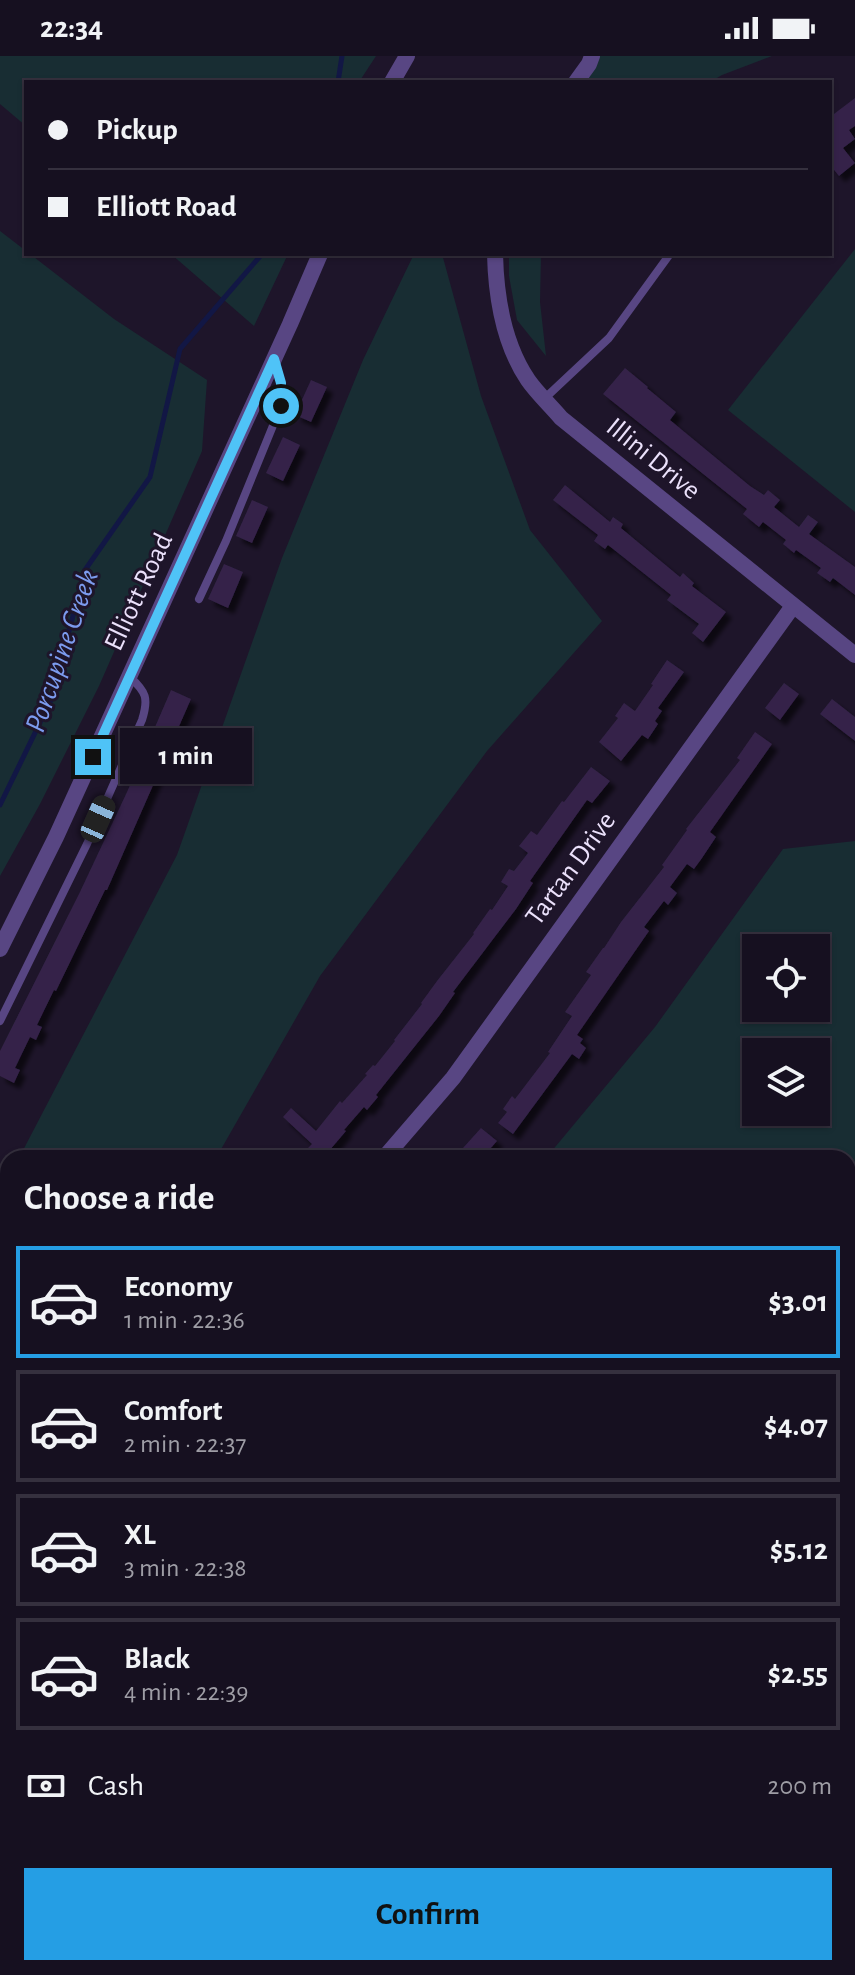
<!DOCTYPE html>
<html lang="en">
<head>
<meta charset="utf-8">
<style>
  :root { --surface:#161020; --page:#1f1929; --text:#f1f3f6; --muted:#9e9da5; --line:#35303e; --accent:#259ee4 }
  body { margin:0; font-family:"Alegreya Sans",sans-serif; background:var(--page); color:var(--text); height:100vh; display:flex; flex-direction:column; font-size:30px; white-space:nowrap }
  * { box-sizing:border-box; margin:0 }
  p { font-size:26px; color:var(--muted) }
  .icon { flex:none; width:44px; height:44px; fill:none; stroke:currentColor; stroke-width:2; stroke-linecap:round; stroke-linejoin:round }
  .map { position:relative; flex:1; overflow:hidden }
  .side { position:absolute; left:0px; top:1094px; width:856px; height:826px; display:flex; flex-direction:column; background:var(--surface); border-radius:24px 24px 0 0; box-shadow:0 2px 6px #0004,0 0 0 2px var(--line) }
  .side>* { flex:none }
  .top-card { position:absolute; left:24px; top:24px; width:808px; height:176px; border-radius:0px; box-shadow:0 2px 6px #0004,0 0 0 2px var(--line); display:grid; align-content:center; height:176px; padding:0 24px; background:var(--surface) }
  .tools { position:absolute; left:742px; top:878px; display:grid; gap:16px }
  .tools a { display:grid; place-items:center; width:88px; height:88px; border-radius:0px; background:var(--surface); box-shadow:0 2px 6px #0004,0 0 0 2px var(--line); font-size:40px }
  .end { position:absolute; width:36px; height:36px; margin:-18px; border:10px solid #4fc3f7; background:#111; box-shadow:0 0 0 4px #111 }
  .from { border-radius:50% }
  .bubble { position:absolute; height:56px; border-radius:0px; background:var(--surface); box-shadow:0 2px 6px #0004,0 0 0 2px var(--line); font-size:26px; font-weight:700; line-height:56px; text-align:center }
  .car { position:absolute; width:24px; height:48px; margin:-24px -12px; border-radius:10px; box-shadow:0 0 6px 2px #0007; background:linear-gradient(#222 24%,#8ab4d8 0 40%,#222 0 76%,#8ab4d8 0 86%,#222 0) }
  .top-card b { display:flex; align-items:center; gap:28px; height:76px; font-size:30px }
  .top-card b+b { border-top:2px solid var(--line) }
  .top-card i { width:20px; height:20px; background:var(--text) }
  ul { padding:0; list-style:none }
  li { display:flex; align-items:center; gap:24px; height:112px; margin:0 16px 12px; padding:0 8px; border:4px solid var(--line); border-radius:0px }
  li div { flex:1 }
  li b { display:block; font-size:30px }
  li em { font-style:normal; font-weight:700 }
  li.active { border-color:var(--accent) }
  li>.icon { width:72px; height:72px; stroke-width:1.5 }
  h2 { padding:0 24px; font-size:36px; line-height:96px }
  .pay { display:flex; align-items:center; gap:20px; height:88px; padding:0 24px; font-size:30px }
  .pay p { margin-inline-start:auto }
  .button { display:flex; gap:16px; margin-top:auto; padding:16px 24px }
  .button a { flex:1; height:92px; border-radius:0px; background:var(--accent); color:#111; font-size:32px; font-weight:700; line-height:92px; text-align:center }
  .status { display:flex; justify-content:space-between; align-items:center; height:56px; padding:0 40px; background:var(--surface); direction:ltr }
  .status svg { height:22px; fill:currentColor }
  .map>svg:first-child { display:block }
</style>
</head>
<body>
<div class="status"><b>22:34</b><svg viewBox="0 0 49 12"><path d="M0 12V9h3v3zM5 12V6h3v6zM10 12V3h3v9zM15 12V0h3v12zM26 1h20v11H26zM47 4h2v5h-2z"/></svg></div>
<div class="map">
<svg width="855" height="1919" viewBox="0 0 855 1919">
  <defs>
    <filter id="shadow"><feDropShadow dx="6" dy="6" stdDeviation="2" flood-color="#0009"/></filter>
  </defs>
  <rect width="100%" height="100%" fill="#1e152a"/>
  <g fill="#182d33" fill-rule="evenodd">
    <path d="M0,0h376l-17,26h-333v44l-26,-22z"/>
    <path d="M600,0h172l-50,19 -12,7h-125z"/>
    <path d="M0,175l26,20v3h4l84,65 93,61 -5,71 -103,235 -59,118 -40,72z"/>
    <path d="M855,193v263l-127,-102z"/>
    <path d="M171,198h117l-34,72z"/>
    <path d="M414,198h28l39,142 49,134 72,91 -115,130 -167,225 -104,182h-197l158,-303 105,-297 81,-198z"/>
    <path d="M509,198h32l-1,48 6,54 -29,-36 -8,-44z"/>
    <path d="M855,785v418h-7v-101h-302l109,-131 128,-178zM756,892h60v60h-60zM816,996v60h-60v-60z"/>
    <path d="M8,1124v307l-8,-2v-289z"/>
    <path d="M848,1502l7,12v37l-7,8z"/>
    <path d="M427,1912h226l-1,7h-218z"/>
  </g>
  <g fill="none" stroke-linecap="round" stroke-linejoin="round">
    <g stroke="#121745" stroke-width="5">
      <path d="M338,26l4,-26"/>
      <path d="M0,749l51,-105 34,-130 65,-93 30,-128 82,-95"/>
    </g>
  </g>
  <g fill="#342348" filter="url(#shadow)">
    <path d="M855,42v28l-6,4 6,9 -12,9 12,15 -16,13 -9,-11v-48z"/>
    <path d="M625,312l23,19 -1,1 29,24 -6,8 80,66 14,9 4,-5 12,10 -6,7 25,20 9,-12 10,7 -9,12 46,33v28l-22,-17 -3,4 -13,-9 4,-5 -25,-18 -2,3 -11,-9 3,-4 -23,-18 -4,5 -16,-13 4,-5 -144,-115z"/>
    <path d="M311,324l16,7 -16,35 -16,-7z"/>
    <path d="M283,381l17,8 -17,36 -17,-8z"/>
    <path d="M565,429l45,37 3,-5 10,7 -2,4 59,49 3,-4 11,10 -2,3 34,26 -23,30 -11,-9 7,-9 -32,-24 4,-5 -63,-50 -3,4 -11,-8 4,-6 -45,-35z"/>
    <path d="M252,444l16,7 -16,36 -16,-7z"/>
    <path d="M224,508l19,8 -15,36 -20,-9z"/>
    <path d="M667,604l17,12 -26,36 4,3 -7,10 3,3 -10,15 -6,-4 -21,26 -22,-19 19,-24 -3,-2 9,-13 11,8 18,-26 -2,-1z"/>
    <path d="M784,627l15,11 -19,26 -15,-12z"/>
    <path d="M171,634l20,9 -84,191h-2l-49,101 -2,-1 -17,35 5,2 -6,13 -6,-3 -15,31 5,2 -6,13 -14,-7v-25l79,-157 48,-102z"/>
    <path d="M832,643l23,18v24l-35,-27z"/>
    <path d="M755,676l17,12 -62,88 6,5 -14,21 -8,11 -7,-5 -17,23 7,6 -9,12 -4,-4 -20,26 5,4 -72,104 6,4 -3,4 6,5 -7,11 -7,-5 -59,80 -15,-11 9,-11 -4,-3 9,-13 3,3 35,-46 -2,-1 24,-36 -7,-4 26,-37 -5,-3 17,-24h1l17,-26 43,-55 -2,-2 25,-35 -1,-1 54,-69 -3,-2z"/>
    <path d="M591,711l19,14 -18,22 -5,-3 -57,81 3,2 -17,26 -63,83 2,1 -16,23 -63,79 2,2 -11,13 -3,-3 -20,23 2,1 -23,27h-25l14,-14 -29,-27 8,-9 25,23 24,-30 2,2 25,-28 -2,-1 8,-9 2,1 20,-25 -1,-1 28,-36 -1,-1 16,-22 37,-47 -1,-1 17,-24 2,1 16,-24 -7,-4 8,-13 5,2 14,-18 -9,-7 12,-15 6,4 25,-34 2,1z"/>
    <path d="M481,1072l16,13 -15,17h-28z"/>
  </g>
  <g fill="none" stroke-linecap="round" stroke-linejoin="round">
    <g stroke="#584683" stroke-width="8">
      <path d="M544,343l65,-61 61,-84"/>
      <path d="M199,543l27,-58 55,-135v-23l-7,-23"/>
      <path d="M0,965l87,-177 55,-124c7,-22 4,-28 -12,-43"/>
      <path d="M0,1630l8,8"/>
    </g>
    <g stroke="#584683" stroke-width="16">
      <path d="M576,26l13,-18 3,-8"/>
      <path d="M495,198c1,43 8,89 33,126 9,13 22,25 33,38l294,237"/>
      <path d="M384,1102l69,-80 340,-472"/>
      <path d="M848,1770l7,-8"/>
    </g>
    <g stroke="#584683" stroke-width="16">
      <path d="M392,26l15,-26"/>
      <path d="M0,893l56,-112 234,-513 30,-70"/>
    </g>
  </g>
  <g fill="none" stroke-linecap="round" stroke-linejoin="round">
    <path stroke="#4fc3f7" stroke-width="10" d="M93,701l181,-398 7,24v23"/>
  </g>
  <g text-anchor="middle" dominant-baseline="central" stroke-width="6" stroke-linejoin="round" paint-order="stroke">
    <g font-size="28" fill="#ebe1fb" stroke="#1e152a">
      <text transform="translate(653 403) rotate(39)">Illini Drive</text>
      <text transform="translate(139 536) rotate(-65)">Elliott Road</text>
      <text transform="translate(571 813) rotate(-54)">Tartan Drive</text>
    </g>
    <g font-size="30" font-style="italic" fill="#7c9bee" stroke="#1e152a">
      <text transform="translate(62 595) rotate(-71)">Porcupine Creek</text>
    </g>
  </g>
</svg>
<div class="tools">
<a><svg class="icon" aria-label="locate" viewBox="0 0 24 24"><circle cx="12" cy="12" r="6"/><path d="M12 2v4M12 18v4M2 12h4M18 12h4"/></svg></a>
<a><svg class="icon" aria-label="layers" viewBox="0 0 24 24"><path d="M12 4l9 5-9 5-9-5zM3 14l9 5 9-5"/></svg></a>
</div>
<i class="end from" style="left:281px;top:350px"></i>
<i class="end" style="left:93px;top:701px"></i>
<div class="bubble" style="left:120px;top:672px;width:132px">1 min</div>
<i class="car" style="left:98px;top:763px;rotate:24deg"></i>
<div class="top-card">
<b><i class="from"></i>Pickup</b>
<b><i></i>Elliott Road</b>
</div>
<section class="side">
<h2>Choose a ride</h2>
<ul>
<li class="active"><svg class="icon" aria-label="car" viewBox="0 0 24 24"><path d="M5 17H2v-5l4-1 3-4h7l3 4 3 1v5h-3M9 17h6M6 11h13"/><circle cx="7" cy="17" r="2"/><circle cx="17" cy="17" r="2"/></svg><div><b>Economy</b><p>1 min · 22:36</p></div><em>$3.01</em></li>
<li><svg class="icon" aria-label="car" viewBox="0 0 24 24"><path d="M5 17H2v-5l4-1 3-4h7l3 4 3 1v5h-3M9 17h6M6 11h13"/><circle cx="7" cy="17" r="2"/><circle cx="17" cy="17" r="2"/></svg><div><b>Comfort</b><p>2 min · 22:37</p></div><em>$4.07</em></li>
<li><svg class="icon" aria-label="car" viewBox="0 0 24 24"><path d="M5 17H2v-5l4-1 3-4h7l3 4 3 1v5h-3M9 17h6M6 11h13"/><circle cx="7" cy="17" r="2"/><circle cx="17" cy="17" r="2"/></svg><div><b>XL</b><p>3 min · 22:38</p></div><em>$5.12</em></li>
<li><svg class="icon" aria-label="car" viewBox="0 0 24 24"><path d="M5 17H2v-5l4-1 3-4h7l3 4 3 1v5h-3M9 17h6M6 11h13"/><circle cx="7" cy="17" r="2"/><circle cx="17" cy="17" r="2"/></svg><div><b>Black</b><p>4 min · 22:39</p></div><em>$2.55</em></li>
</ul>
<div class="pay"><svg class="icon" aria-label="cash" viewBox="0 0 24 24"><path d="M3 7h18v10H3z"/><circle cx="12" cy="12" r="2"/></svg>Cash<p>200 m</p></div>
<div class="button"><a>Confirm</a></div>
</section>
</div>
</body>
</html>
